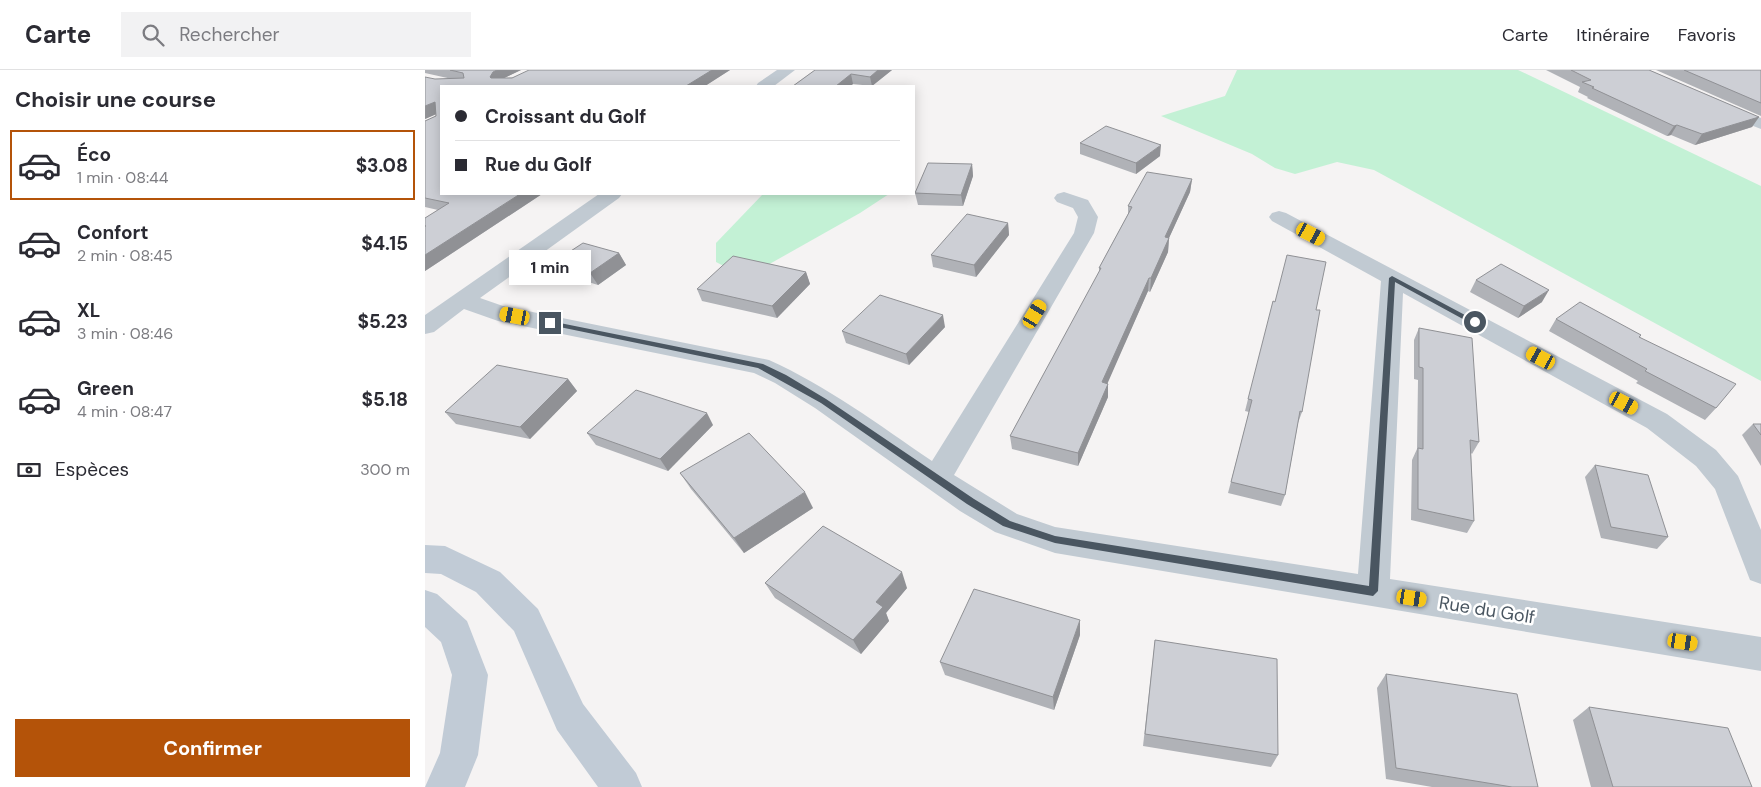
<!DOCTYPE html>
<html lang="fr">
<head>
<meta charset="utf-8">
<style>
  :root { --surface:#fff; --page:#f2f2f3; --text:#2b2b33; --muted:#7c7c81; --line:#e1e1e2; --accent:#b45309 }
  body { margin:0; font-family:"DM Sans",sans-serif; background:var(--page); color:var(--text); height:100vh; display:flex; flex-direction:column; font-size:19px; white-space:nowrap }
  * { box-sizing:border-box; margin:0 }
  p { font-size:16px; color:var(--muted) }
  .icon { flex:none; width:28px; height:28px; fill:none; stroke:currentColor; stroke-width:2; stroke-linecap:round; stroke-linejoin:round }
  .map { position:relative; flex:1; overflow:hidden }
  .drawer { display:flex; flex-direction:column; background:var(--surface); width:425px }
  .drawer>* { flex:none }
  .top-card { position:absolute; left:15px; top:15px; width:475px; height:110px; border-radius:0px; box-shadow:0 2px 12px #0003; display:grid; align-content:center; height:110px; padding:0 15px; background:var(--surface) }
  .end { position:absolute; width:22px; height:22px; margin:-11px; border:6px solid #4a5661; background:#fff; box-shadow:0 0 0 2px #fff }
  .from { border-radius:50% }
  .bubble { position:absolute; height:35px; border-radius:0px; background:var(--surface); box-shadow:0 2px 12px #0003; font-size:16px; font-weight:700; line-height:35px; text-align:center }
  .car { position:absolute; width:15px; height:30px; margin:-15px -8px; border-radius:6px; box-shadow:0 0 4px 1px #0007; background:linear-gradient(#f5c518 24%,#345 0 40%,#f5c518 0 76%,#345 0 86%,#f5c518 0) }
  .top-card b { display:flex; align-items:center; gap:18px; height:48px; font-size:19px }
  .top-card b+b { border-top:1px solid var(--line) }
  .top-card i { width:12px; height:12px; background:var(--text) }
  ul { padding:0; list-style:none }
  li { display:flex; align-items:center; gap:15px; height:70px; margin:0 10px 8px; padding:0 5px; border:2px solid transparent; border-radius:0px }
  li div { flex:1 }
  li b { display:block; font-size:19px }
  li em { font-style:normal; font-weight:700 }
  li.on { border-color:var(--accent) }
  li>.icon { width:45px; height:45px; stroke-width:1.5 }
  h2 { padding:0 15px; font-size:22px; line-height:60px }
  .pay { display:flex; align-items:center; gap:12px; height:55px; padding:0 15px; font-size:19px }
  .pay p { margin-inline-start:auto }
  .cta { display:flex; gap:10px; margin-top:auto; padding:10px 15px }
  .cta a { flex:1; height:58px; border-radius:0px; background:var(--accent); color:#fff; font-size:20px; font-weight:700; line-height:58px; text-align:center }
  header { display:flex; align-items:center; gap:30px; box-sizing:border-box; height:70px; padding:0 25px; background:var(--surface); border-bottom:1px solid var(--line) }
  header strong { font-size:24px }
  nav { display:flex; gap:28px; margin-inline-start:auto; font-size:18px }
  .search { width:350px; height:45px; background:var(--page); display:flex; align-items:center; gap:12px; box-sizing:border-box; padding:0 18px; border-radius:0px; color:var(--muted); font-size:19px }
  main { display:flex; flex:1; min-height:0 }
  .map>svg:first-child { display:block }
</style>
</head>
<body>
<header>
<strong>Carte</strong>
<div class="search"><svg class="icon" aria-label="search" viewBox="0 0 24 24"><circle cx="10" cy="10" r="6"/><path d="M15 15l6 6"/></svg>Rechercher</div>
<nav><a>Carte</a><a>Itinéraire</a><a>Favoris</a></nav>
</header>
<main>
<section class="drawer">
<h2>Choisir une course</h2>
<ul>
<li class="on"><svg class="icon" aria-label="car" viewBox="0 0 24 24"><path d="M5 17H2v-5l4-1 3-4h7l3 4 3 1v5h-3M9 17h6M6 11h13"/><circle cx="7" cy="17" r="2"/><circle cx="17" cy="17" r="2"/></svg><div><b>Éco</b><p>1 min · 08:44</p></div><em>$3.08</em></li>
<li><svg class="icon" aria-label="car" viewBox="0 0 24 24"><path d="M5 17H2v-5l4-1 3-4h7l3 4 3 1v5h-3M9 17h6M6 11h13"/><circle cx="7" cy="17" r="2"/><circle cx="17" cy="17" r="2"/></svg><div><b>Confort</b><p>2 min · 08:45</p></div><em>$4.15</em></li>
<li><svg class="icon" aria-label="car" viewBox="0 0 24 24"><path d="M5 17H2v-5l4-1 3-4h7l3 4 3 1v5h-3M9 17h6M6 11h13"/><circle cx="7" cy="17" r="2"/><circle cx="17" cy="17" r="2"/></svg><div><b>XL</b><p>3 min · 08:46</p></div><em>$5.23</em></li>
<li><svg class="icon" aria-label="car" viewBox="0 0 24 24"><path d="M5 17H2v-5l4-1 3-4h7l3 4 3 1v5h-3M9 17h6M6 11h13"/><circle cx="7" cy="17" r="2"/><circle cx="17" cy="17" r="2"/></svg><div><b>Green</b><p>4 min · 08:47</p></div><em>$5.18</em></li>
</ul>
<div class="pay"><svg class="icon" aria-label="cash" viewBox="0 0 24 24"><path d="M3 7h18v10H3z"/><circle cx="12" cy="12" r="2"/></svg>Espèces<p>300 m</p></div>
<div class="cta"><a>Confirmer</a></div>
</section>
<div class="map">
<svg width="1336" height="717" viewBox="0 0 1336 717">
  <rect width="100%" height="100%" fill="#f5f3f3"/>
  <g fill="#c3f1d5">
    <path d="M812,0h281l243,116v195l-387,-211 -37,-8 -42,12 -20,-6 -23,-14 -91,-38 64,-20z"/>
    <path d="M338,124h126l-29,19 -94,53 -29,7 -21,-11v-19z"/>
  </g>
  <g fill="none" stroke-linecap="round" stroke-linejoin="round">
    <g fill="#c1cad2" fill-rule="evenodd">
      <path d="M352,0h18l-21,16h-18l2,-3z"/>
      <path d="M1296,32l40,16v11l-46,-18 -2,-4 2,-4z"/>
      <path d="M639,122l24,8 10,17 -4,16 -140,242 63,39 38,13 303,47 23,-293 -109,-60 -3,-4 3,-4 7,-2 7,2 381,201 49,36 22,26 23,54v54l-11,-4 -35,-91 -19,-23 -49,-38 -244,-135 -13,286 371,58v34l-706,-118 -60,-21 -35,-21 -145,-103 -40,-25 -21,-10 -256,-52 -34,-12 -30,23 -9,2v-19l174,-121h23l-3,4 -139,100 23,8 266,54c58,26 110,65 163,101l142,-228 4,-16 -5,-9 -16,-6 -3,-4 3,-4z"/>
    </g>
    <g fill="#c1cbd6" fill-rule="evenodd">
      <path d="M0,475l20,1 55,26 38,37 45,95 53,69 6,14h-44l-41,-57 -43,-99 -38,-39 -35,-18 -16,-1z"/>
      <path d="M0,520l12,4 30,27 21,54 -10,80 -13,32h-40l15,-34 12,-78 -11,-33 -16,-15z"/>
    </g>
  </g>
  <g fill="#b0b2b7">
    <path d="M0,0h96l-17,8 226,-8 -25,16h-264v108h101l-117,77v-53l13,-8 -13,-3v-86l11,-5v-2l-11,5 10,-40h17l-27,-6z"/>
    <path d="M390,0h77l-20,16 -19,-2 -3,2h-57z"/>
    <path d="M1121,0h103l110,47 -7,10 -57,18 -24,-10 -4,1 -80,-38 1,-1 -10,-5 2,-5z"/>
    <path d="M1231,0h105v46z"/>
    <path d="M655,73l80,13 -24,18 -56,-20z"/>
    <path d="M547,94l1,12 -10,30 -45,-1 -3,-12z"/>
    <path d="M767,109l-2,13 -21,46 -1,14 -18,40 -2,-1 -41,92 1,1v13l-30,69 -66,-17 -2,-13 89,-164v-4l29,-54v-8z"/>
    <path d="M583,153l1,12 -33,42 -43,-10 -2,-12z"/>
    <path d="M194,183l7,12 -28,20 -36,-11 -8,-12z"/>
    <path d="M381,202l4,12 -33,34 -75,-17 -5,-12z"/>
    <path d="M1051,210l66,22 -24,16 -48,-26z"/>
    <path d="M891,240l-14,102 -4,11 -13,72 -4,11 -53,-13 21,-81 -4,-1 3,-12z"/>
    <path d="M1131,249l85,16 -1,2 76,71 -11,12 -69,-37 2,-2 -89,-50z"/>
    <path d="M520,257l-36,38 -63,-22 -4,-12z"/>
    <path d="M994,258l60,114 -7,12 -1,-1 3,68 -7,12 -56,-13 1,-60 5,-11 1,-69 -4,-1v-39z"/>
    <path d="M143,309l9,12 -47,48 -74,-15 -11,-12z"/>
    <path d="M1328,354h8v42l-19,-31z"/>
    <path d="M288,355l-45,46 -72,-26 -9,-12z"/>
    <path d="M1170,395l73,72 -11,12 -56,-11 -16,-61z"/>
    <path d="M255,403l133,35 -69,45 -53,-64z"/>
    <path d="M340,513l142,5 -21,25 3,8 -28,33 -86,-56z"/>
    <path d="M655,565l-26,75 -109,-35 -5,-13z"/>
    <path d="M730,570l123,115 -7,12 -128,-21z"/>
    <path d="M961,604l152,113h-106l-46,-8 -9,-91z"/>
    <path d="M1164,637l163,80h-161l-18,-67z"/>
  </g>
  <g fill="#909195">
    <path d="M72,0h24l-23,11 -3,5 -5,-9 3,-5z"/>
    <path d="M287,0h18l-25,16h-19z"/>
    <path d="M453,0h14l-20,16 -2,-9z"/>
    <path d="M426,4l2,10 -3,2h-14z"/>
    <path d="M10,32l6,10 -16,7v-13z"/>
    <path d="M1334,47l-7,10 -57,18 7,-11z"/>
    <path d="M1252,55l-6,10 -4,1 7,-10z"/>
    <path d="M736,75l-1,11 -24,18v-11z"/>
    <path d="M547,94l1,12 -10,30 -2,-11z"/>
    <path d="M767,109l-2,13 -21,46 -1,14 -18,40 1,-14 14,-41z"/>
    <path d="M95,124h22l-117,77v-16z"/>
    <path d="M583,153l1,12 -33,42 -2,-12z"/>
    <path d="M194,183l7,12 -28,20 -8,-12z"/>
    <path d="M381,202l4,12 -33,34 -5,-12z"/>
    <path d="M724,208l-1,13 -46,105v-14z"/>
    <path d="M1124,220l-7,12 -24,16 6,-12z"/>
    <path d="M518,245l2,12 -36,38 -3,-11z"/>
    <path d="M143,309l9,12 -47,48 -10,-12z"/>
    <path d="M683,314v13l-30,69v-13z"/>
    <path d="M282,343l6,12 -45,46 -8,-12z"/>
    <path d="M380,422l8,16 -69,45 -10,-15z"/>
    <path d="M477,502l5,16 -21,25 3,8 -28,33 -8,-14 23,-38z"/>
    <path d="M655,550v15l-26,75 -1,-13z"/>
  </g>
  <g fill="#cdcfd5" stroke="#909195">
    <path d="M25,0h47l-4,2 -3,5 1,1h21l17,-8h183l-26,16h-245v108h79l-95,61v-29h1h-1v-8l24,-15 -24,-5v-77l11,-5 -1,-14 -10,4v-29l10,2 29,-1 -1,-5z"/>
    <path d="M390,0h63l-8,7 -19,-3 -15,12h-43z"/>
    <path d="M1146,0h78l110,47 -57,17 -25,-9 -3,1 -82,-38 2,-1 -12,-5 9,-2z"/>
    <path d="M1259,0h77v33z"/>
    <path d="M681,56l55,19 -25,18 -56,-20z"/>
    <path d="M503,93l44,1 -11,31 -46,-2z"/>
    <path d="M722,102l45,7 -27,58 4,1 -18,40h-2l-47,104 6,2 -30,69 -68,-17 91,-168h-2l33,-61 -4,-1z"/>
    <path d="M542,144l41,9 -34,42 -43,-10z"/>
    <path d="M158,173l36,10 -29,20 -36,-11z"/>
    <path d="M862,185l39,7 -10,48h4l-18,102 -2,-1 -15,84 -54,-13 21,-82 -4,-1 25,-98 2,1z"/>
    <path d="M308,186l73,16 -34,34 -75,-17z"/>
    <path d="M1076,194l48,26 -25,16 -48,-26z"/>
    <path d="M455,225l63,20 -37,39 -64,-23z"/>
    <path d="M1155,232l61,33 -2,2 97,47 -20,24 -71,-37 2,-2 -91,-50z"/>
    <path d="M994,258l53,10 7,104 -9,-2 4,81 -56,-12v-61l5,1v-81l-4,-1z"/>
    <path d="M72,295l71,14 -48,48 -75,-15z"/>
    <path d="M211,320l71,23 -47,46 -73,-26z"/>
    <path d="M1328,354h8v11z"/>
    <path d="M324,363l56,59 -71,46 -54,-65z"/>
    <path d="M1170,395l53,10 20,62 -57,-10z"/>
    <path d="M398,456l79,46 -26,30 7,5 -30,33 -88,-57z"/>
    <path d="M549,519l106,31 -27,77 -113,-35z"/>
    <path d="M730,570l122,19 1,96 -133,-21z"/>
    <path d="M961,604l131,20 21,93h-26l-116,-19z"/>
    <path d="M1164,637l139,21 24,59h-139z"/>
  </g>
  <path fill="#4a5661" d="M967,206l86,46 -6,2 -77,-42 -17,309 -5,5 -318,-53 -52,-17 -36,-22 -146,-101 -63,-35 -208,-43 -4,-2 4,-2 213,43 23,11 40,24 148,100 36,22 45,15 314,50 20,-308z"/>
  <g text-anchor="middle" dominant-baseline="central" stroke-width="5" stroke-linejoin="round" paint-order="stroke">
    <g font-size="18" fill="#4a5661" stroke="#fff">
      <text transform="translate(1062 540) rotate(9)">Rue du Golf</text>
    </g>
  </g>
</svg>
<i class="end from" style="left:1050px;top:252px"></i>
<i class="end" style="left:125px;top:253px"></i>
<div class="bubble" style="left:84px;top:180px;width:82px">1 min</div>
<i class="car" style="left:886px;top:164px;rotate:118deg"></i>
<i class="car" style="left:610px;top:244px;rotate:31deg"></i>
<i class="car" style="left:90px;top:246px;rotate:281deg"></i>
<i class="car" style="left:1116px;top:288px;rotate:298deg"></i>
<i class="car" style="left:1199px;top:333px;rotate:118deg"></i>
<i class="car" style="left:987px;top:528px;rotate:99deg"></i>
<i class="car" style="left:1258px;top:572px;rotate:99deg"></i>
<div class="top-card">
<b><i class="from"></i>Croissant du Golf</b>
<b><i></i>Rue du Golf</b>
</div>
</div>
</main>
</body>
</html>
